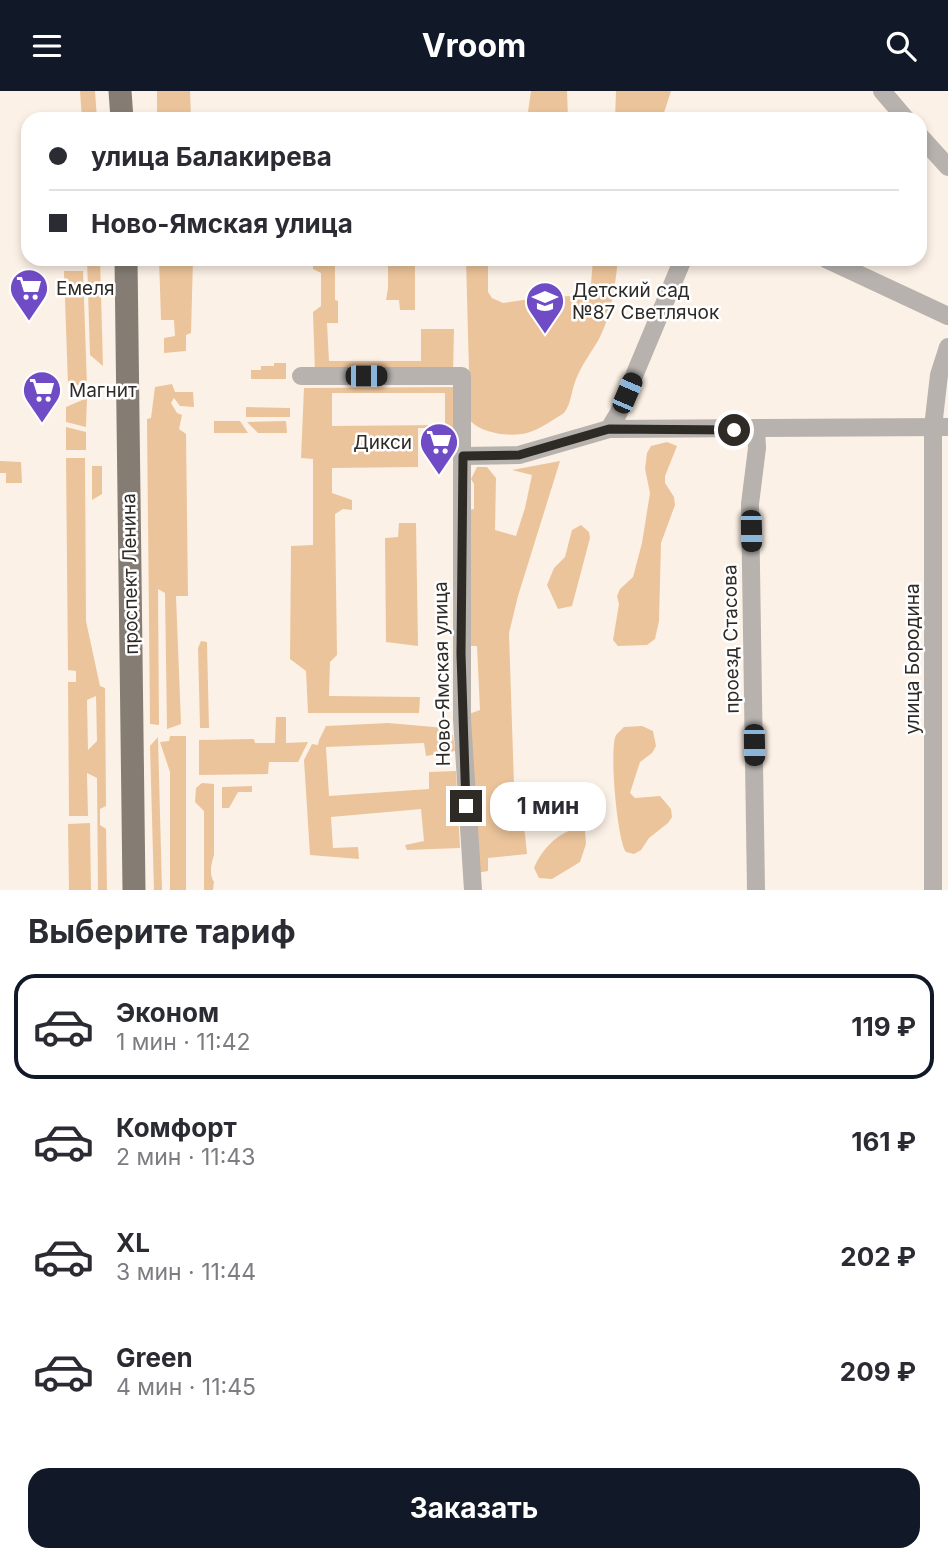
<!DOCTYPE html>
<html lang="ru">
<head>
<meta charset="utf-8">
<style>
  :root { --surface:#fff; --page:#f7f7f7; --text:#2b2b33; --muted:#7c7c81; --line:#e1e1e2; --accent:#111827 }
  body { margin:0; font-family:Inter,sans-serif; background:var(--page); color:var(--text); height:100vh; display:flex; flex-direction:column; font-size:26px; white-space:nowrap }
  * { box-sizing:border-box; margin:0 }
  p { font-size:23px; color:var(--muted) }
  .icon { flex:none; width:38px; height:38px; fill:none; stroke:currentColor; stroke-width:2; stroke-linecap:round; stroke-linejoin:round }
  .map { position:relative; height:799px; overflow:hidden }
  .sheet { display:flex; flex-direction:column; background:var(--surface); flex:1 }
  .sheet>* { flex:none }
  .guide { position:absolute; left:21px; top:21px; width:906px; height:154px; border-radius:21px; box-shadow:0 4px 10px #0003; display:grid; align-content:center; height:154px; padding:0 28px; background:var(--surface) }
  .end { position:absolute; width:32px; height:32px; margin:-16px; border:9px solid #2e2a26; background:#fff; box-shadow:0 0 0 4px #fff }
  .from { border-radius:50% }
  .bubble { position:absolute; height:49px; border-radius:21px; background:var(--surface); box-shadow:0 4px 10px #0003; font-size:23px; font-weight:700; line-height:49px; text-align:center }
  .car { position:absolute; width:21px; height:42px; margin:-21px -10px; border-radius:9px; box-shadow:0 0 5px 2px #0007; background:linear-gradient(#222 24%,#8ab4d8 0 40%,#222 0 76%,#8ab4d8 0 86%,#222 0) }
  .guide b { display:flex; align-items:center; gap:24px; height:66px; font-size:26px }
  .guide b+b { border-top:2px solid var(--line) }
  .guide i { width:18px; height:18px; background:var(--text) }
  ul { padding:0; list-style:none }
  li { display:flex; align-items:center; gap:21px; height:105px; margin:0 14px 10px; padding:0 14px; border:4px solid transparent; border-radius:21px }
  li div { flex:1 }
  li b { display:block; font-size:26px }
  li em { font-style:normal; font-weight:700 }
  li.selected { border-color:var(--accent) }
  li>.icon { width:63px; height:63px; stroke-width:1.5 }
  h2 { padding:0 28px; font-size:32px; line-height:84px }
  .action { display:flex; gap:14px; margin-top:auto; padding:14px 28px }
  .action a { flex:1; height:80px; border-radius:21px; background:var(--accent); color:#fff; font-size:28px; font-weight:700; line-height:80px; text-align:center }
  header { display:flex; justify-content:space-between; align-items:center; height:91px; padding:0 28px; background:var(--accent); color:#fff; font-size:32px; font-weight:700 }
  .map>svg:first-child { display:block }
</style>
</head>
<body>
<header><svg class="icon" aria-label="menu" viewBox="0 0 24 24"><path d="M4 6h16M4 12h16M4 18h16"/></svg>Vroom<svg class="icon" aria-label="search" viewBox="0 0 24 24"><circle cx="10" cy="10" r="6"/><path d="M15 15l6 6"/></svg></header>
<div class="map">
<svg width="948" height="799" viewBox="0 0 948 799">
  <rect width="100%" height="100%" fill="#fcf1e6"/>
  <g fill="#ecc49b" fill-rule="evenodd">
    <path d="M80,0h15l2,28h-15z"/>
    <path d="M157,0h33l1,28h-34z"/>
    <path d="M531,0h36l1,28h-41z"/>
    <path d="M616,0h55l-9,28h-47z"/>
    <path d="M87,168h13l3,107 -13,-11z"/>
    <path d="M159,168h34l-2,74 -5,2v16l-22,2v-15l11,-2 -1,-16h-13z"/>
    <path d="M313,168h22v41l3,1v22h-11l2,38h92v-32h33l-1,44h-138l-2,-61 8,-6v-33l-8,-4z"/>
    <path d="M388,168h27v51h-15l-1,-10h-13l2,-12z"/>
    <path d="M466,168h22v33l4,6 11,5 41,-6 28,-1 13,-4 6,-8 2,-25h25c-3,27 -6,55 -19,80 -8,14 -19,28 -24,43 -4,11 -4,22 -11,31 -10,6 -22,15 -34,19 -17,6 -51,2 -62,-14l2,-9z"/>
    <path d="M64,180h19l4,114h-19z"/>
    <path d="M274,272h12v16h-35v-9h10v-4h13z"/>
    <path d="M172,293l3,8h18l1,15 -14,-1 -6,-8 -3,5 6,10 5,2 -3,14 7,5 2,162h-12l5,128 -14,5 -2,-136 -7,-4 1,136 -9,-1 -3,-305 4,-1 4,-31z"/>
    <path d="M457,296v49h-17l-2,-8h-20v39l-86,1v25l20,7v10l-9,-1 -8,5 2,141 -7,7 -1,34 91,1 -1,16h-111l-2,-42 -16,-12 1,-113 22,-1v-86l-12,-1 3,-70zM332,302h113v32l-113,1z"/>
    <path d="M87,307l-1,29 -20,-5v-15z"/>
    <path d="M246,316l44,1v9h-44z"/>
    <path d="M214,330h26l8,12h-34z"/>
    <path d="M286,330l1,12h-29l-11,-11z"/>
    <path d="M66,336l20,5v18h-20z"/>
    <path d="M667,351l10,4 -12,30v7l9,14 1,8 -14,38 -2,78 -4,18 -8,6 -29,1 -5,-6 6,-36 -2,-8 3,-7 13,-12 9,-34 8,-50 -5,-24 2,-16 4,-7z"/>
    <path d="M66,367h19l1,163 14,65 5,2 1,118 -6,3v16l6,4 1,61h-9l-1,-112 -10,-5 1,43h-19l-1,-134h8v-11l-8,-1zM96,605l1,45 -9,9 -1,-50z"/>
    <path d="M0,370l21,1 1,21h-16v-10h-6z"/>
    <path d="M560,370l-42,135 -9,37 5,152 11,49 2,20 -39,4v13l-11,2 -8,-159 11,-4 -3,-64h-8l-1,-136 6,-1v-25l-3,-5 6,-12h10l9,11 -1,52 21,6 9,-28 7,-33 -20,-5z"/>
    <path d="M92,375h10v28l-10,6z"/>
    <path d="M399,432h17l2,123 -32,-4 -1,-104 13,-1z"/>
    <path d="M581,434l8,7 1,6 -18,68 -14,3 -11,-24 7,-17 11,-11 7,-27z"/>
    <path d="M201,550l6,1 2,86h-9l-2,-80z"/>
    <path d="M276,626h10v26l22,-1 -10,20h-29l-1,12 -69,1v-35l55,-1 1,4h20z"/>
    <path d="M388,632l57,5 8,7 2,16 -29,5 -2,-13 -98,4 3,49 100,-7v-17l27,-1 4,77 -53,2 -2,-5 19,-4 -3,-32 -90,8 2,31 25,-1 1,12 -49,-4 -6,-95 8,-16 6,1 1,-5 7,-14z"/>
    <path d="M642,635l11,5 3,15 -4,7 -12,9 -10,31 5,5 25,-2 11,13 1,8 -4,6 -19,15 -8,12 -7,4 -8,-2c-9,-12 -17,-103 -10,-117 1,-1 7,-7 8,-8z"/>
    <path d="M170,645h16v154h-16v-118l-10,-30 9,-1z"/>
    <path d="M158,646l4,153h-8l-4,-144z"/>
    <path d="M202,692l12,1v71c-3,9 -5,19 0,27l-1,8h-9v-79l-9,-9 1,-14z"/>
    <path d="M252,695v6h-14l-9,16h-7v-21z"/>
    <path d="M90,732l1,67h-22l-1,-66z"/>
    <path d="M578,737l7,3 1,13 -6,18 -28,17 -13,-1 -5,-10c7,-18 24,-36 44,-40z"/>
  </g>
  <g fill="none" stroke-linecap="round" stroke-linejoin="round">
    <g stroke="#b7b2ae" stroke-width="18">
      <path d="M882,0l24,28"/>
      <path d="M920,45l28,31"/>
      <path d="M826,168l122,57"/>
      <path d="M301,285h161v343l11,171"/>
      <path d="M609,338l9,-15 65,-155"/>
      <path d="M756,338l1,19 -7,56 6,386"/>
      <path d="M463,365l56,-1 90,-26 339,-2"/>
      <path d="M933,799v-463l6,-52 9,-28"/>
    </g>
    <g stroke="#857d74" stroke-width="23">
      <path d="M120,0l2,28"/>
      <path d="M126,168l8,631"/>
    </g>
  </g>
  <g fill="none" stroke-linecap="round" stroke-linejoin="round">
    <path stroke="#2e2a26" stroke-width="9" d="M466,715l-5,-152 2,-198 56,-1 90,-26 125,1"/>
  </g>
  <defs>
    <g id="supermarket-pin" transform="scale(2.0125)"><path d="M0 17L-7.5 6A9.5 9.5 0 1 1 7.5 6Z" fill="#6f4cc5" stroke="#fff"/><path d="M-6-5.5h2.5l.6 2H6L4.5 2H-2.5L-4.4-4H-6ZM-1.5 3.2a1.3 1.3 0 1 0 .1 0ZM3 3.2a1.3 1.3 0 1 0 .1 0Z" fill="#fff"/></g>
    <g id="school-pin" transform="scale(2.0125)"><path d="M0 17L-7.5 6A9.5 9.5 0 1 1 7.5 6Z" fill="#6f4cc5" stroke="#fff"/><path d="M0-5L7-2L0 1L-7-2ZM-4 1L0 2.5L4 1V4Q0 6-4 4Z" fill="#fff"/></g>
  </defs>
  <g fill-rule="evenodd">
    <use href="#supermarket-pin" x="29" y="197"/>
    <use href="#school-pin" x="545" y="210"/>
    <use href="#supermarket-pin" x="42" y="299"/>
    <use href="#supermarket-pin" x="439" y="351"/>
  </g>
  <g text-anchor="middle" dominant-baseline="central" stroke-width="5" stroke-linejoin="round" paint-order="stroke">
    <g font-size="19" fill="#2e2a26" stroke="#fff" text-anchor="start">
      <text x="56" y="197">Емеля</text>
      <text x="572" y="199">Детский сад<tspan x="572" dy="22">№87 Светлячок</tspan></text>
      <text x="69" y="299">Магнит</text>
      <text x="412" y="351" text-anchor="end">Дикси</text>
    </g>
    <g font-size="19" fill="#2e2a26" stroke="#fff">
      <text transform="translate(130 483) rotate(-91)">проспект Ленина</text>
      <text transform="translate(731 548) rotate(-91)">проезд Стасова</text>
      <text transform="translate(912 568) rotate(-90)">улица Бородина</text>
      <text transform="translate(442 583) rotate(-91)">Ново-Ямская улица</text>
    </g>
  </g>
</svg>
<i class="end from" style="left:734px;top:339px"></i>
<i class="end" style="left:466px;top:715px"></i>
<div class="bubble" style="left:490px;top:691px;width:116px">1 мин</div>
<i class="car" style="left:366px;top:285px;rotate:90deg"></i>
<i class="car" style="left:627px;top:302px;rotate:23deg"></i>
<i class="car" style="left:751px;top:440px;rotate:179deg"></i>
<i class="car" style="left:754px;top:654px;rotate:179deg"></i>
<div class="guide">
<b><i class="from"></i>улица Балакирева</b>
<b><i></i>Ново-Ямская улица</b>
</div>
</div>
<section class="sheet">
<h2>Выберите тариф</h2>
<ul>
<li class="selected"><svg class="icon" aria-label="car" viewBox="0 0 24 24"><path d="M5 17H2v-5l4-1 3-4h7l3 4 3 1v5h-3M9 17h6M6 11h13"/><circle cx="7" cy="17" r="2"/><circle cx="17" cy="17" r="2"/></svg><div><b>Эконом</b><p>1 мин · 11:42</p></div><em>119 ₽</em></li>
<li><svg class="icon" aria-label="car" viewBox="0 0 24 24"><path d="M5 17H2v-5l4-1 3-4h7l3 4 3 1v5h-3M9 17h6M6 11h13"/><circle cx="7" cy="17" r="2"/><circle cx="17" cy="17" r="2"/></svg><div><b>Комфорт</b><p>2 мин · 11:43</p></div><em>161 ₽</em></li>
<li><svg class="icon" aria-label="car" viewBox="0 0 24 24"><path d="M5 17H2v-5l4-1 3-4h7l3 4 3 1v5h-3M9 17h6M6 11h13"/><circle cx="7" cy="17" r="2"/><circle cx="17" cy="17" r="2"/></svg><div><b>XL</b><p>3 мин · 11:44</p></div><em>202 ₽</em></li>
<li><svg class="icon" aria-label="car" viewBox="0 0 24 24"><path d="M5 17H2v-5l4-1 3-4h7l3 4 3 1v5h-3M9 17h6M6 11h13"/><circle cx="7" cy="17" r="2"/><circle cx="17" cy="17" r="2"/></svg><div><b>Green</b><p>4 мин · 11:45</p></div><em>209 ₽</em></li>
</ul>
<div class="action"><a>Заказать</a></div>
</section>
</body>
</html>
